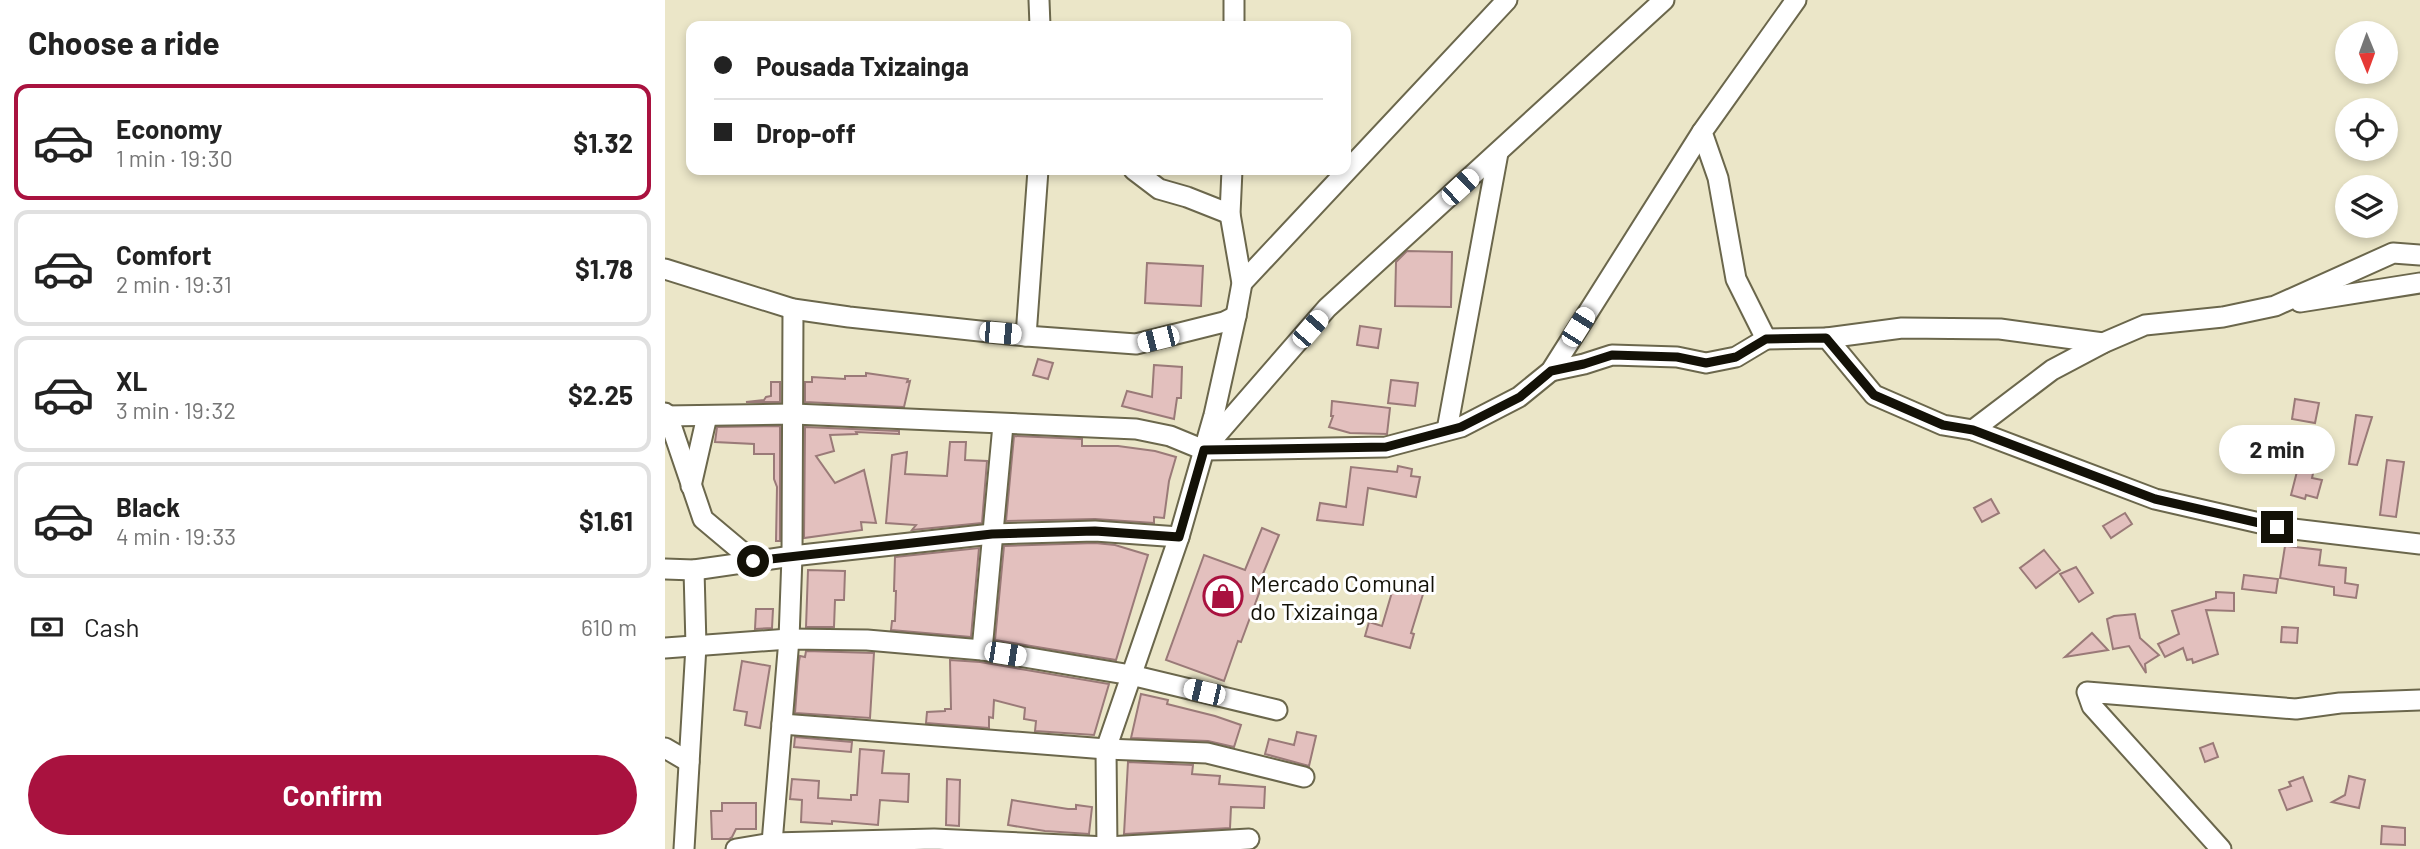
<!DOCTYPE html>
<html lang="en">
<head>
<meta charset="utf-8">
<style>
  :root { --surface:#fff; --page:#f6f6f6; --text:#222; --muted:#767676; --line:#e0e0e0; --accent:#a9123f }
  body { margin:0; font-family:Barlow,sans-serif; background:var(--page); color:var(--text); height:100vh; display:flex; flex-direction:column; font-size:26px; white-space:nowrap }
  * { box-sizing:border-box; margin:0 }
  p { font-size:23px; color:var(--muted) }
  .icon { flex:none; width:38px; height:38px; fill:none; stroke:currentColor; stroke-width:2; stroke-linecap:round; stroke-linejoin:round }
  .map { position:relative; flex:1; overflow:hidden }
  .drawer { display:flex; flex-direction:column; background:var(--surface); width:665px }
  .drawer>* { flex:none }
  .guide { position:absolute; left:21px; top:21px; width:665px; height:154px; border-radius:14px; box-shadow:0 4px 10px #0003; display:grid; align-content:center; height:154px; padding:0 28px; background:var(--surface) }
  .needle { width:46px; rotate:179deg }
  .controls { position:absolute; left:1670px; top:21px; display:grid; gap:14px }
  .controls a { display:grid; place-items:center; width:63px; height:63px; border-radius:50%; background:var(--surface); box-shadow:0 4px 10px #0003; font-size:35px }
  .end { position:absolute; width:32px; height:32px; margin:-16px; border:9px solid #131107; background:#fff; box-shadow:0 0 0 4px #fff }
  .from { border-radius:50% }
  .bubble { position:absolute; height:49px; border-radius:24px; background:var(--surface); box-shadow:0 4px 10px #0003; font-size:23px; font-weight:700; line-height:49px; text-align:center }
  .car { position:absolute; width:21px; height:42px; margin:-21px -10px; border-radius:9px; box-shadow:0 0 5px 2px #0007; background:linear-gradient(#fff 24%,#345 0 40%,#fff 0 76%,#345 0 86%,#fff 0) }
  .guide b { display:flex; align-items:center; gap:24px; height:66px; font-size:26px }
  .guide b+b { border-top:2px solid var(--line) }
  .guide i { width:18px; height:18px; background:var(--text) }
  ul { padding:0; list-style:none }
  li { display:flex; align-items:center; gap:21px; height:116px; margin:0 14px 10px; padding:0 14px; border:4px solid var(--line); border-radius:14px }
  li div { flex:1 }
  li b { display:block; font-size:26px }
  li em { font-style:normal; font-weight:700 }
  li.active { border-color:var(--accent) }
  li>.icon { width:63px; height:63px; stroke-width:1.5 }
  h2 { padding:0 28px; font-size:32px; line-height:84px }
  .pay { display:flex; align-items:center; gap:18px; height:77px; padding:0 28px; font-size:26px }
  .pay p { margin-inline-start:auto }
  .cta { display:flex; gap:14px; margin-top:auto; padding:14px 28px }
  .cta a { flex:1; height:80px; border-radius:42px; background:var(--accent); color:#fff; font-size:28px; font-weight:700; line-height:80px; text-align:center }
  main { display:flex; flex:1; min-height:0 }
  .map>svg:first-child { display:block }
</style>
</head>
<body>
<main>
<section class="drawer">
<h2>Choose a ride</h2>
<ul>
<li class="active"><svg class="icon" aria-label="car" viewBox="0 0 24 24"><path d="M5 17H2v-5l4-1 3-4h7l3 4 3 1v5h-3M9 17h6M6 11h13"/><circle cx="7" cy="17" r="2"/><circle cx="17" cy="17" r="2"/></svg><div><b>Economy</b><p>1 min · 19:30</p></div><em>$1.32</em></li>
<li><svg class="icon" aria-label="car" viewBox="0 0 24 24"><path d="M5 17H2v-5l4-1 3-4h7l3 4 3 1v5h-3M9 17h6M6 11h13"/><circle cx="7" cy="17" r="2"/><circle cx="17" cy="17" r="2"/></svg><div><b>Comfort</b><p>2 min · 19:31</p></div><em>$1.78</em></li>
<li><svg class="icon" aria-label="car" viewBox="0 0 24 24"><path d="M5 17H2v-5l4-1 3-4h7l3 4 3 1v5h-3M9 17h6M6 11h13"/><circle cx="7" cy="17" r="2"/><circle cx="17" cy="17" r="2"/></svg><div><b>XL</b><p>3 min · 19:32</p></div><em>$2.25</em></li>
<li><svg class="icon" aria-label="car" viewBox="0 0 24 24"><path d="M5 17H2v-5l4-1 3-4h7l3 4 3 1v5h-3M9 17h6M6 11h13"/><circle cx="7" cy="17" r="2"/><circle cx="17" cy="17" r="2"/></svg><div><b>Black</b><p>4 min · 19:33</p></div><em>$1.61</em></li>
</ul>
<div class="pay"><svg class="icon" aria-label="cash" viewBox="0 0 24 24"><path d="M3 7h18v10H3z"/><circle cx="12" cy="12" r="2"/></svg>Cash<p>610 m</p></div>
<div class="cta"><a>Confirm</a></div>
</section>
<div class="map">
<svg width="1755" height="849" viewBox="0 0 1755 849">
  <rect width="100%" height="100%" fill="#ebe6c8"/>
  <g fill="#e3c0be" stroke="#9a7a78" stroke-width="2">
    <path d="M742,251l45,1 -1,55 -56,-1 1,-44z"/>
    <path d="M482,263l56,3 -2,40 -56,-3z"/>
    <path d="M695,326l21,3 -3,19 -21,-3z"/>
    <path d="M373,359l15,4 -5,16 -15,-4z"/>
    <path d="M489,365l28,2 -1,31h-4l-3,21 -52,-13 5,-15 25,6z"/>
    <path d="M201,373l42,6 -1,3 3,-1 -6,26 -99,-5v-20h7v-5l33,2v-3h21z"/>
    <path d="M726,380l27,3 -3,23 -27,-3z"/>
    <path d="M106,382h9v20h-34l18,-2 2,-3 5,-1z"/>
    <path d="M1630,399l24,4 -4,20 -23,-4z"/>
    <path d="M667,401l58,7 -3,26 -37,-1 -21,-6 4,-11h-2z"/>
    <path d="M1691,415l16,2 -15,48 -8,-1z"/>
    <path d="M115,426v115h-4l1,-54 -3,-8v-25h-20v-10l-39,-2 2,-15z"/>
    <path d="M140,427l94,4v3l-43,-2 1,2 -27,1 4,16 -18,5 19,27 29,-13 12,53 -15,-1 1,8 -58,8z"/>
    <path d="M349,436l68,3v7h36l37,5 21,6 -7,24 -5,37 -10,-1v6l-59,-4 -89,2z"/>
    <path d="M285,442h16l-1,18 22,1 -5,62 -70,7 4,-5 -30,-2 6,-68 15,-3 -2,22 42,2z"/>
    <path d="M1637,452l15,3 -5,23 10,2 -5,18 -11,-3 -1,4 -14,-4z"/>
    <path d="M1722,460l17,2 -8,55 -16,-2z"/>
    <path d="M733,466l14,3 -1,7 9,1 -4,20 -48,-9 -5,37 -46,-5 3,-17 26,4 5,-40 46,5z"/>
    <path d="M1326,499l8,14 -17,9 -8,-14z"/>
    <path d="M1460,513l7,11 -21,14 -8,-12z"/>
    <path d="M597,528l17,7 -17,41 3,1 -24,65 -3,-1 -14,40 -58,-21 38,-105 41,15z"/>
    <path d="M430,543l20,2 33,10 -32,105 -121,-20 9,-94z"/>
    <path d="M1620,546l36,4 -2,15 27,3 -1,15 13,2 -2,13 -22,-3v-8l-54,-9z"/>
    <path d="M314,548l-8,89 -80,-7 1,-9h3l1,-30h-2l1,-34z"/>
    <path d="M1379,550l16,20 -24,18 -16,-20z"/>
    <path d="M1411,567l17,26 -14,9 -19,-28z"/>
    <path d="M143,570l37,1 -1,29h-9l-1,27h-28z"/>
    <path d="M1579,575l34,4 -2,14 -34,-4z"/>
    <path d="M730,582l29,9 -13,42 3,1 -4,14 -45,-12 4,-14 13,4z"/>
    <path d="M1551,592l18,1v18l-28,-1 12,44 -25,9 -1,-4 -5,1 -4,-12 -18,9 -7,-13 21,-10 -7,-23 44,-13z"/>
    <path d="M91,609h17l-1,19 -17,1z"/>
    <path d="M1470,614l5,24 19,17 -14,9 1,9 -17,-27 -16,3 -6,-30 7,-3z"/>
    <path d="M1617,627l16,1 -1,15 -16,-1z"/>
    <path d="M1427,633l16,17 -43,7z"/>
    <path d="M141,651l68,2 -4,65 -75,-5 4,-52 1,-5 5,1z"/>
    <path d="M285,660l30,2 129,22 -15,51 -59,-4 1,-10 -12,-2 1,-11 -31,-8 -1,18 -4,-1v11l-63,-5 1,-11 18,-1v-2h6z"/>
    <path d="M77,661l28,5 -10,62 -15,-3 2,-13 -13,-2z"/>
    <path d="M476,694l27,6 -1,4 48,12 26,9 -7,22 -26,-6 -77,-3z"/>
    <path d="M632,732l19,4 -7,30 -44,-12 4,-15 25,6z"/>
    <path d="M130,737l57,5 -1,10 -57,-5z"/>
    <path d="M1548,743l5,14 -13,5 -5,-14z"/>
    <path d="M195,749l24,2 -2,22 27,1 -1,28 -28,-2 -2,25 -46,-4v3l-31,-2 1,-22 -12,-1 2,-20 27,2 -1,17 33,2v-5h6z"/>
    <path d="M463,762l65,3 -1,9 28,2 -1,8 46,3 -1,21 -33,-1 -1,21 -106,6z"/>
    <path d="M1684,776l16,4 -6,28 -27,-6 13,-7z"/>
    <path d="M1638,777l9,24 -25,9 -8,-20 12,-4 -2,-4z"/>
    <path d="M282,779l13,1 -1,46 -13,-1z"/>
    <path d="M347,800l56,9h8v-4l16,2 -3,27 -44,-3 -37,-6z"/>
    <path d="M57,803h34v26h-20l-4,8 -3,2h-17l-1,-28h11z"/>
    <path d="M1717,826l23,2v17l-24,-1z"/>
  </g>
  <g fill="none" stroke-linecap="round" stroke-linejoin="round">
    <g stroke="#6b674c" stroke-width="23">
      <g id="minor">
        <path d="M374,0l1,26"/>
        <path d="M569,0v26"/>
        <path d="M1131,0l-94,132 16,46 18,101 30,60 61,-1 47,57 69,30 30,5 182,69 122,28 143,17"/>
        <path d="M469,170l25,19 28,8 43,17"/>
        <path d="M0,269l128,40 56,8 177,19 110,8 88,-22 12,-6"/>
        <path d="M577,283l265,-283"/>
        <path d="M1635,302l120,-19"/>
        <path d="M361,336l12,-166"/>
        <path d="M1162,338l75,-10 98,1 103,14"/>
        <path d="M886,371l33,-7 28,-9 65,2 29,6 30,-6 30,-18"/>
        <path d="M0,413l3,3 35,103 50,42"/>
        <path d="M0,416l129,-2 342,15 34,7 34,14 182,-3 75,-20 58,-30 32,-26 151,-239"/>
        <path d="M782,430l51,-277"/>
        <path d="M1308,430l79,-60 51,-27 42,-18 78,-8 52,-11 118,-53 27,2"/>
        <path d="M542,446l120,-138 337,-308"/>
        <path d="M26,486l16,-70"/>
        <path d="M0,569l29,1 98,-14 200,-22 103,-3 84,6"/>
        <path d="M0,648l124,-9 78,1 115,10 149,25 146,35"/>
        <path d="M317,650l21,-225"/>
        <path d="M117,724l324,25 101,4 97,24"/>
        <path d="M0,748l24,14"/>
        <path d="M107,843l17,-204 3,-83 1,-247"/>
        <path d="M19,849l12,-203 -2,-76"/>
        <path d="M71,849l36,-6 162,-4 173,8 142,-8"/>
        <path d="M442,849l-1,-100 73,-212 35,-122 22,-99 6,-33 -12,-69 2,-44"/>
        <path d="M1556,849l-129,-143 -5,-14 209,17 44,-6 80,-3"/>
      </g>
    </g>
    <use href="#minor" stroke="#fff" stroke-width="19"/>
  </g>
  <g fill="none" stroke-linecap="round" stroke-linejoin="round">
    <path stroke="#131107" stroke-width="9" d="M88,561l239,-27 103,-3 84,6 25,-87 182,-3 75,-20 59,-30 31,-26 33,-7 28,-9 65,2 29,6 30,-6 30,-18 60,-1 48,57 69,30 30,5 182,69 122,28"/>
  </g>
  <defs>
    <g id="shop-ring" transform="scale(2.0125)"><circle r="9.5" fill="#fff" stroke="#a9123f" stroke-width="1.5"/><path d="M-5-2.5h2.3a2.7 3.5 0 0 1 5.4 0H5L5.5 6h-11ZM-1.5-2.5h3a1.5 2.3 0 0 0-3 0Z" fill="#a9123f"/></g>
  </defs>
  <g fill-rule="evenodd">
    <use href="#shop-ring" x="558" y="596"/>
  </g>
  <g text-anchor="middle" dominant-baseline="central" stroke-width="6" stroke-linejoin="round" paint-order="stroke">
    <g font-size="24" fill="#131107" stroke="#fff" text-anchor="start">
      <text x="585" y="582">Mercado Comunal<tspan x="585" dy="28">do Txizainga</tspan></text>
    </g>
  </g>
</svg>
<div class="controls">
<a><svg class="needle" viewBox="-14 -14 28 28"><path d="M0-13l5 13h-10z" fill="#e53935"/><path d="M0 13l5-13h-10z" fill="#767676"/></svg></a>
<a><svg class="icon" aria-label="locate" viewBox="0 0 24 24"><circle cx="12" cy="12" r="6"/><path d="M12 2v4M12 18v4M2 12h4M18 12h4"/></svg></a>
<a><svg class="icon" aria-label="layers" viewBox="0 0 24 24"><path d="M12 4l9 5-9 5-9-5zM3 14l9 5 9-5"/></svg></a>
</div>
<i class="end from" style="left:88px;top:561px"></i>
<i class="end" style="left:1612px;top:527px"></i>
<div class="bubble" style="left:1554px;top:425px;width:116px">2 min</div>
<i class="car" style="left:795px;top:187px;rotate:47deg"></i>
<i class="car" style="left:913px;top:327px;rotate:32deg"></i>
<i class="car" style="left:645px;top:329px;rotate:41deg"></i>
<i class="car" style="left:335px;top:333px;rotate:95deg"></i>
<i class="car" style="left:493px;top:339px;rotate:256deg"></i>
<i class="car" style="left:340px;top:654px;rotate:99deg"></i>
<i class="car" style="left:539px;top:692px;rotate:283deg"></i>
<div class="guide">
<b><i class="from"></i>Pousada Txizainga</b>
<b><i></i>Drop-off</b>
</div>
</div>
</main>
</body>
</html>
